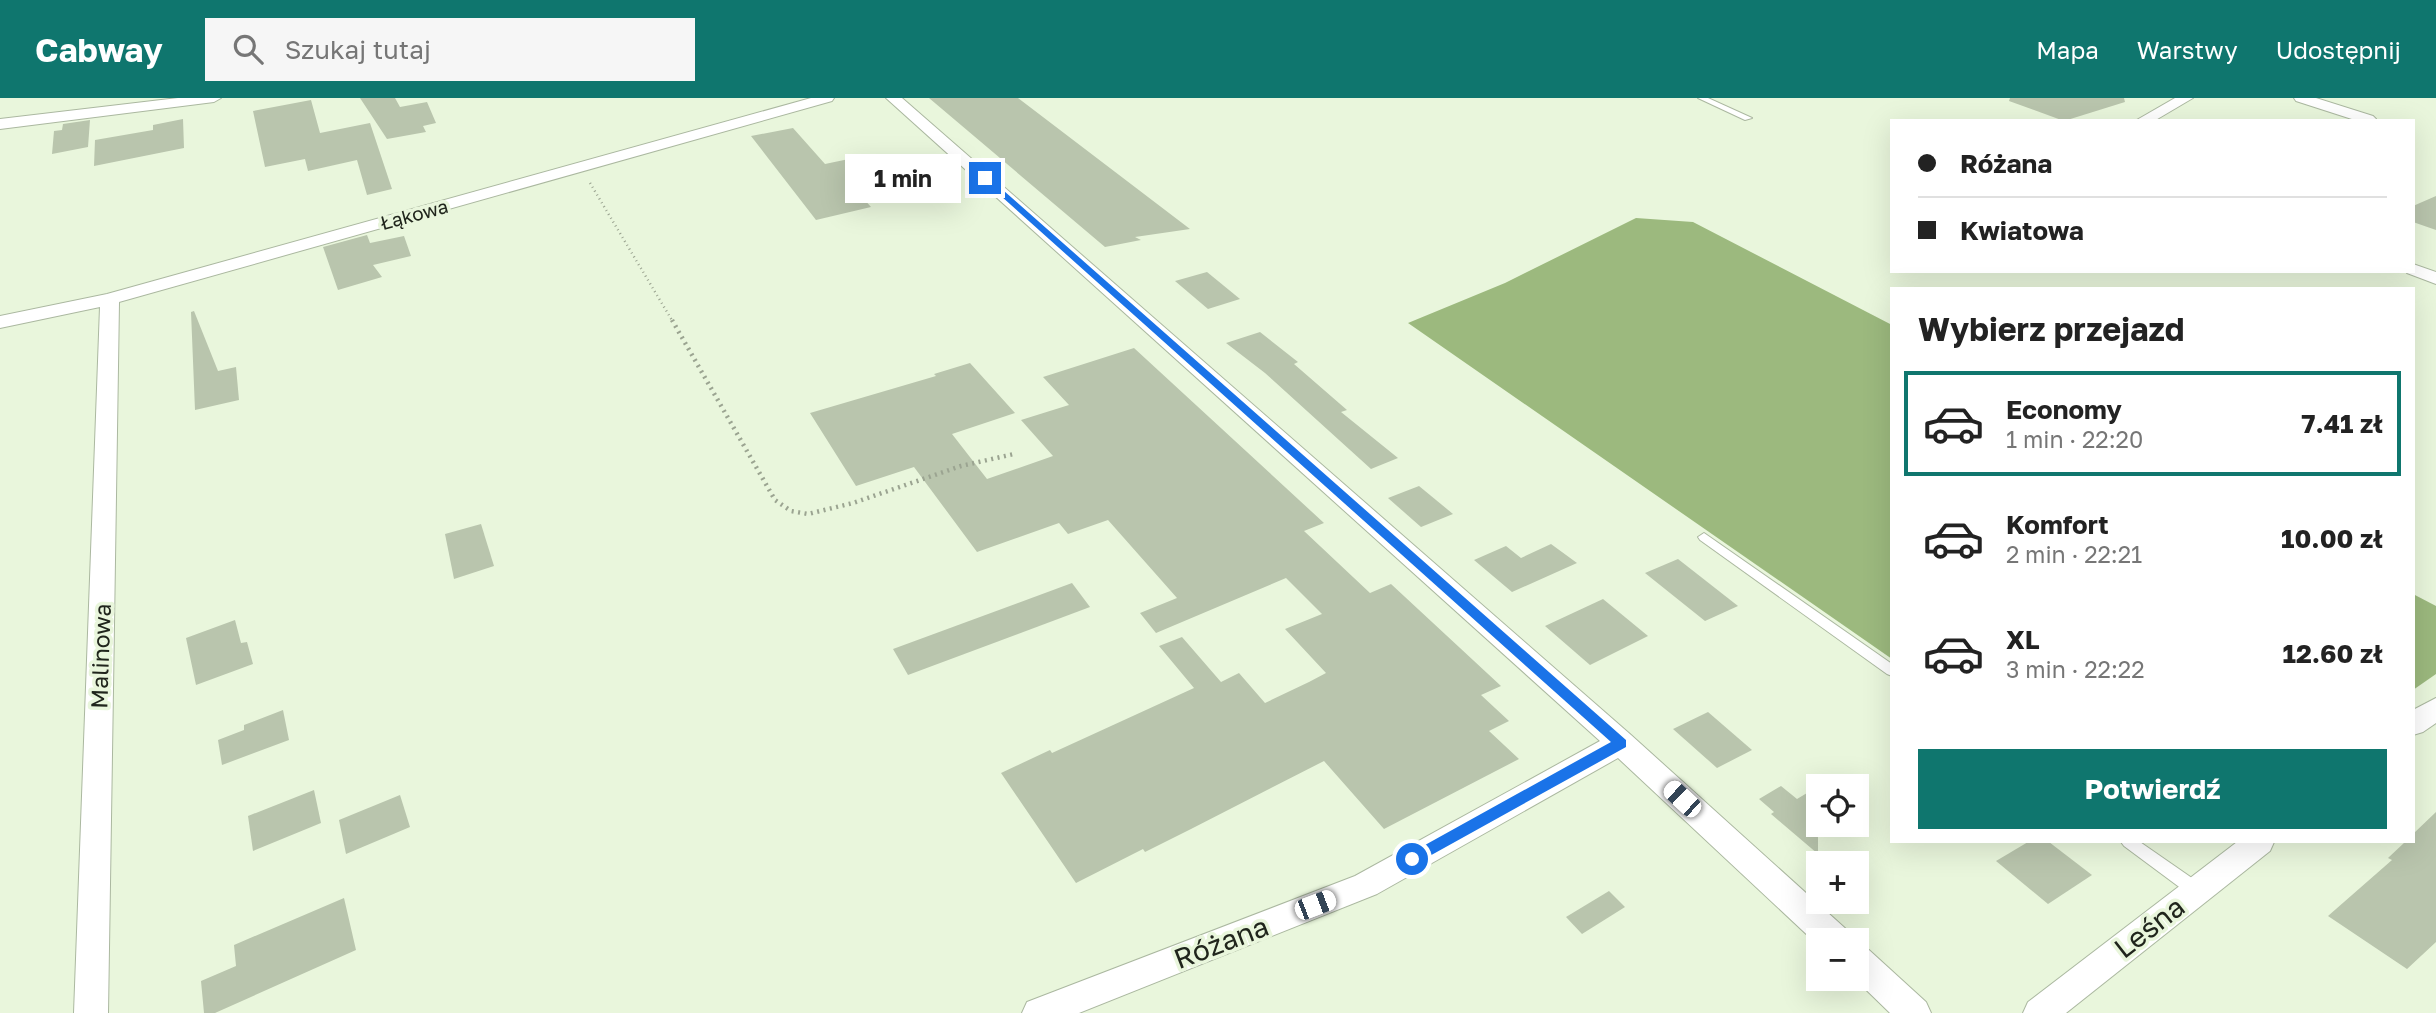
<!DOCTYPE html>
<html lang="pl">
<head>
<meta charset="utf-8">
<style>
  :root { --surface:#fff; --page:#f6f6f6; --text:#222; --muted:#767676; --line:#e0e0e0; --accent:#0f766e }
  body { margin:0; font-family:"Golos Text",sans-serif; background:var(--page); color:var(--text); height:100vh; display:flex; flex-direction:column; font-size:26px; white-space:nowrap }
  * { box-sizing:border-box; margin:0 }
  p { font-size:23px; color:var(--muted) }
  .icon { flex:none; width:38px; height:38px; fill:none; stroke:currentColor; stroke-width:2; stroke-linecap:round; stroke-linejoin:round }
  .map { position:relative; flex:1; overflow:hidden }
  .details { position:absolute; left:1890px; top:189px; width:525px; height:556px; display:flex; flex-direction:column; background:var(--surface); border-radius:0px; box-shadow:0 7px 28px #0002 }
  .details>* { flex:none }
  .banner { position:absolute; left:1890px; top:21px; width:525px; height:154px; border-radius:0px; box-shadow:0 7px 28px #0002; display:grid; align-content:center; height:154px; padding:0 28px; background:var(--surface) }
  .controls { position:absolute; left:1806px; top:676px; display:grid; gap:14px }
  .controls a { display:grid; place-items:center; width:63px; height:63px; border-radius:0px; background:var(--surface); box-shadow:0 7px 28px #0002; font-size:35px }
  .end { position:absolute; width:32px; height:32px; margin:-16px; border:9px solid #1a73e8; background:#fff; box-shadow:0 0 0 4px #fff }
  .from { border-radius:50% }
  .bubble { position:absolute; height:49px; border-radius:0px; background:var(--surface); box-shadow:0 7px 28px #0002; font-size:23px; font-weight:700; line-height:49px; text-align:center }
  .car { position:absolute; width:21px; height:42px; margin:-21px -10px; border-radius:9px; box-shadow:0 0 5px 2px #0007; background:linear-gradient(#fff 24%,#345 0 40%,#fff 0 76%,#345 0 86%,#fff 0) }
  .banner b { display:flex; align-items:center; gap:24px; height:66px; font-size:26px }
  .banner b+b { border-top:2px solid var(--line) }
  .banner i { width:18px; height:18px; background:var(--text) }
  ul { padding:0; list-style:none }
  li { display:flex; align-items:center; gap:21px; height:105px; margin:0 14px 10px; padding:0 14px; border:4px solid transparent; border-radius:0px }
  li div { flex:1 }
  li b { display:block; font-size:26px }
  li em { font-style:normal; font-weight:700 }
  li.current { border-color:var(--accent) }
  li>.icon { width:63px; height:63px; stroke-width:1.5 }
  h2 { padding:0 28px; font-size:32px; line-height:84px }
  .primary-button { display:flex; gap:14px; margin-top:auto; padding:14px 28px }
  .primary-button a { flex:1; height:80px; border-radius:0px; background:var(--accent); color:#fff; font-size:28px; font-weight:700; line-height:80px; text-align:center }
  header { display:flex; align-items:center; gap:42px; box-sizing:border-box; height:98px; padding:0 35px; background:var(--accent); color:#fff }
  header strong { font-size:33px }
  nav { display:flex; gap:38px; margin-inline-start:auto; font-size:24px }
  .search { width:490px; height:63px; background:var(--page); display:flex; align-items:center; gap:18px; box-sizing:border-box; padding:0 24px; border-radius:0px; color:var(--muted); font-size:26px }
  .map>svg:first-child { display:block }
</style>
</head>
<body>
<header>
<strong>Cabway</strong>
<div class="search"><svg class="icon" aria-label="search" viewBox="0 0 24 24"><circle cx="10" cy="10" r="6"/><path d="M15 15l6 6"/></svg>Szukaj tutaj</div>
<nav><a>Mapa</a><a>Warstwy</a><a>Udostępnij</a></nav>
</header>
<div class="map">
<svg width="2436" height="915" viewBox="0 0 2436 915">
  <rect width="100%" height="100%" fill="#e9f6dc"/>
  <g fill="#9cb97e">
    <path d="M1636,120l57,4 199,103v334l-484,-336 97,-40z"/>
    <path d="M2413,496l23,12v68l-23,16z"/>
  </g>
  <g fill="#b9c5ad">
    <path d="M360,0h35l5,9 27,-5 9,21 -13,3 3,6 -39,7z"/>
    <path d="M929,0h89l172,131 -55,8 6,3 -36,7z"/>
    <path d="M2010,0h114l1,4 -61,19 -55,-20z"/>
    <path d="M311,2l9,33 50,-10 22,66 -25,6 -10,-35 -49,11 -3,-12 -40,8 -12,-56z"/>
    <path d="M183,21l1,29 -90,18 1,-26 58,-10v-5z"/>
    <path d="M90,22l-2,27 -36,7 2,-23 8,-1 1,-6z"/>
    <path d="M793,30l32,36 43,-9 34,33 -39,10 8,9 -55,13 -65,-84z"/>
    <path d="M2436,98v34l-23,-8v-16z"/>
    <path d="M367,137l3,8 34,-7 7,20 -38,9 9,12 -44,13 -15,-43z"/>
    <path d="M1207,174l33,27 -32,10 -33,-28z"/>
    <path d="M194,213l24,60 18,-4 3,33 -44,10 -4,-98z"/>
    <path d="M1260,234l38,30 -4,2 53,46 -6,2 57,46 -27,11 -106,-96 -39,-30z"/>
    <path d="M1134,250l190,175 -20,8 66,62 21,-9 110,102 -20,9 28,26 -20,10 30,28 -135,70 -60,-68 -133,68 -46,23 -2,-3 -67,34 -75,-110 49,-23 2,3 142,-65 -35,-42 23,-9 39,45 18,-9 26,30 44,-21 17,-9 -41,-44 37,-15 -36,-36 -130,55 -16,-20 37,-15 -69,-78 -40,14 -9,-11 -82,29 -63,-85 -58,19 -46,-73 126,-37 -2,-2 36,-11 45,50 -63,21 35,45 66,-23 -32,-36 48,-15 -26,-28z"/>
    <path d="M1419,388l34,28 -32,13 -33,-29z"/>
    <path d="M481,426l13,42 -40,13 -9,-45z"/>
    <path d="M1551,446l26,19 -65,29 -38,-32 32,-14 15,12z"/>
    <path d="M1678,461l60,47 -33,15 -60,-48z"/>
    <path d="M1072,485l18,24 -182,68 -15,-26z"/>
    <path d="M1603,501l45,37 -58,29 -45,-39z"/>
    <path d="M235,522l6,23 6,-1 6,22 -57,21 -10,-47z"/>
    <path d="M283,612l6,30 -67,25 -4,-25 26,-10v-5z"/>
    <path d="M1708,614l44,38 -35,18 -44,-39z"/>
    <path d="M1781,688l16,13 10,-6 11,9v52l-47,-40 3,-2 -15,-13z"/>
    <path d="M314,692l7,33 -68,28 -5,-35z"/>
    <path d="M400,697l10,32 -64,27 -7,-34z"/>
    <path d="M2436,714v130l-29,27 -79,-53 64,-56 -4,-2 17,-16h8v-8z"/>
    <path d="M2028,744h21l43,33 -44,29 -52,-43z"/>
    <path d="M1609,793l16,16 -43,27 -16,-17z"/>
    <path d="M344,800l12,52 -141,63h-11l-3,-32 35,-15 -2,-21z"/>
  </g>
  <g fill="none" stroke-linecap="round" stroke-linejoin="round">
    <g stroke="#abb8a0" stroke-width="2">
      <g id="lane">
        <path d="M1698,0h10l44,20 -7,2z"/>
        <path d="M1704,435l188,131v12l-5,-2 -187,-134 -2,-3z"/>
        <path d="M2121,744h19l62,43 2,5 -2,5 -6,2 -6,-2 -66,-49z"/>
      </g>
    </g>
    <g stroke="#abb8a0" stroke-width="2">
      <g id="street">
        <path d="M178,0h43l-7,4 -214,27v-10z"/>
        <path d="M811,0h23l-2,3 -713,201 -11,711h-34l26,-706 -100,21v-12l107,-22z"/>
        <path d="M886,0h16l729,637 216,195 4,10h-33v5l-200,-187 -241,136 -298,119h-57l5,-11 328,-126 245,-135z"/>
        <path d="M2175,0h18l-39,23h-19z"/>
        <path d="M2294,0h22l57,18 3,3 -18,2 -62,-20z"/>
        <path d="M2413,166l23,8v12l-29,-11 6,-2z"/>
        <path d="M2436,600v25l-13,9 -10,3v-25z"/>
        <path d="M2237,744h37l-4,9 -204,162h-43l5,-11z"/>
        <path d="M1857,848l12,4 57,52 5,11h-41l-36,-35h3z"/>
      </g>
    </g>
    <path stroke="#9ba491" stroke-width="2.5" stroke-dasharray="1 3.5" stroke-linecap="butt" d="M590,85l83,139"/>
    <path stroke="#9ba491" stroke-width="4.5" stroke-dasharray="2 4.5" stroke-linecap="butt" d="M672,222l103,180 16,11 17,3 45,-11 108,-37 53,-12"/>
    <use href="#lane" fill="#fff" fill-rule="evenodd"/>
    <use href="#street" fill="#fff" fill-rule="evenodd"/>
  </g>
  <path fill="#1a73e8" d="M982,78h5l639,564v7l-209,116h-10l-2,-4 2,-4 204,-113 -629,-563z"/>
  <g text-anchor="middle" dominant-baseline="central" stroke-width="7" stroke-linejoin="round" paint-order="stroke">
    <g font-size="19" fill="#20251c" stroke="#e9f6dc">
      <text transform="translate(414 116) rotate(-15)">Łąkowa</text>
    </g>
    <g font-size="23" fill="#20251c" stroke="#e9f6dc">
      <text transform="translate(100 558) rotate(-88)">Malinowa</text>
    </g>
    <g font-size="28" fill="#20251c" stroke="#e9f6dc">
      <text transform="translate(2149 829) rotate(-38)">Leśna</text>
      <text transform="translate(1221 844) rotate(-21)">Różana</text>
    </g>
  </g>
</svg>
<div class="controls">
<a><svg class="icon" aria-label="locate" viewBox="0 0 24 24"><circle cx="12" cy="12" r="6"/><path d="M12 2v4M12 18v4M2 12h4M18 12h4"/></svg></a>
<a>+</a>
<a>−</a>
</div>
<i class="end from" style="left:1412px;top:761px"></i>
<i class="end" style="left:985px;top:80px"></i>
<div class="bubble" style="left:845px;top:56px;width:116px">1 min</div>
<i class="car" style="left:1682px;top:701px;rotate:313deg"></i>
<i class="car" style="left:1315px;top:807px;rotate:69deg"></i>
<div class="banner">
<b><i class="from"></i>Różana</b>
<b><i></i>Kwiatowa</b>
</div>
<section class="details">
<h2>Wybierz przejazd</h2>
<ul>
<li class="current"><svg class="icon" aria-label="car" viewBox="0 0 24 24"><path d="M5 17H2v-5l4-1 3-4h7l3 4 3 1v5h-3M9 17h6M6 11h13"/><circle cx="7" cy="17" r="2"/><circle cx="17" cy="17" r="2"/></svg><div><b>Economy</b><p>1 min · 22:20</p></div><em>7.41 zł</em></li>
<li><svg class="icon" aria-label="car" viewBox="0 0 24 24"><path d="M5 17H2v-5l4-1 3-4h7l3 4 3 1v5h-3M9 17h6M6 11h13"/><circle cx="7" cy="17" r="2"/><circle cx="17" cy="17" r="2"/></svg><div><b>Komfort</b><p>2 min · 22:21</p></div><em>10.00 zł</em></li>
<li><svg class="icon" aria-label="car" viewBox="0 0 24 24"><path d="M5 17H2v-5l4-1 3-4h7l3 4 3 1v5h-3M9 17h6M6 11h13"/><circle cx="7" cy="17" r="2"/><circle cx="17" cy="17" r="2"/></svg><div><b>XL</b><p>3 min · 22:22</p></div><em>12.60 zł</em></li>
</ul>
<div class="primary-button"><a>Potwierdź</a></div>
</section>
</div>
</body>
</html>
